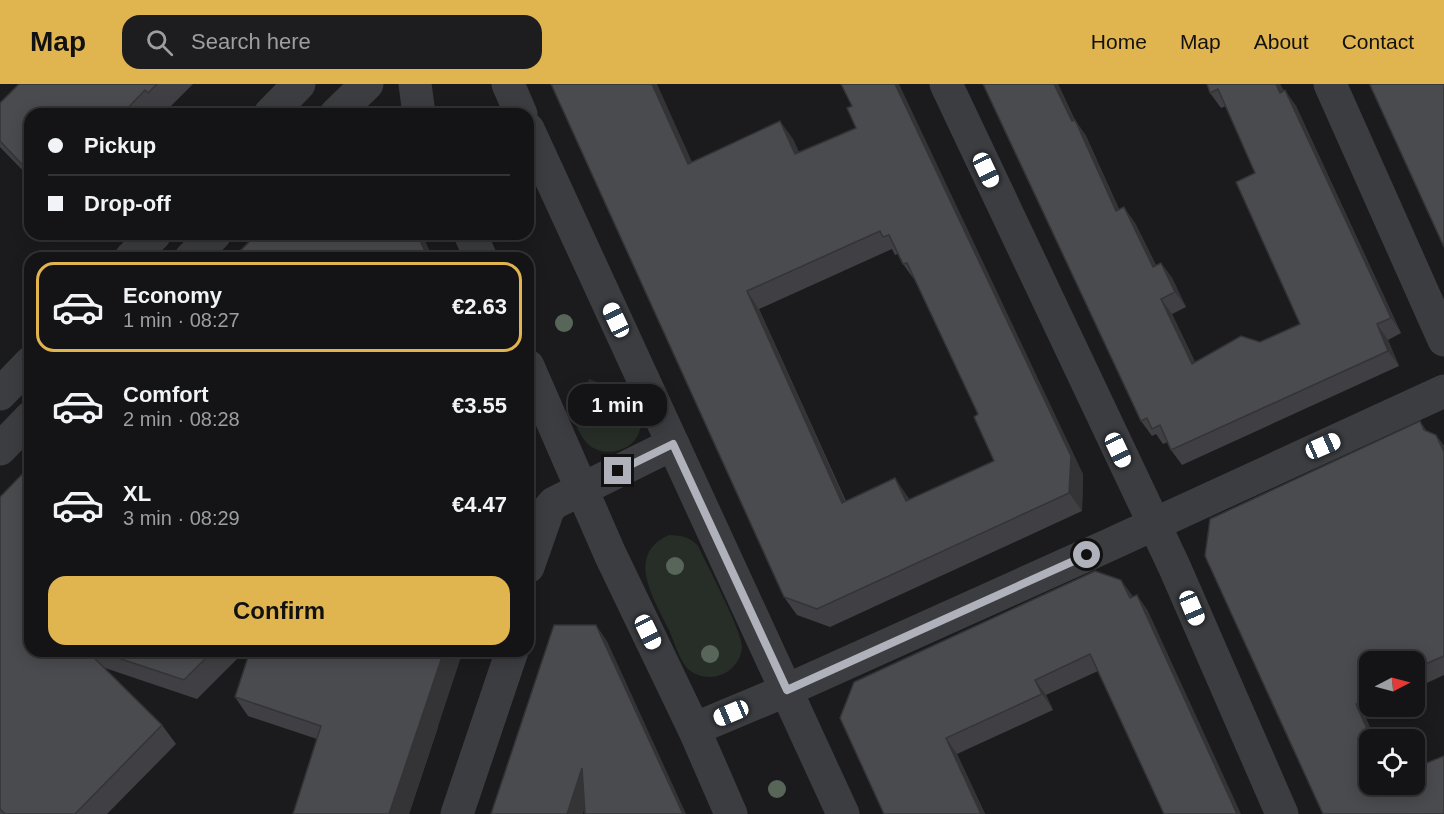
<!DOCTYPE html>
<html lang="en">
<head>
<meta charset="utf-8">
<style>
  :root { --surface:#141416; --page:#1d1d1f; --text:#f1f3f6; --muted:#9d9ea1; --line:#333335; --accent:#e0b44f }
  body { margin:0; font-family:Helvetica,sans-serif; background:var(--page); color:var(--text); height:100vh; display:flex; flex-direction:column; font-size:22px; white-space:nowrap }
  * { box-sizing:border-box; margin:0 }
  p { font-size:20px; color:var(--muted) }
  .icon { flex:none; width:33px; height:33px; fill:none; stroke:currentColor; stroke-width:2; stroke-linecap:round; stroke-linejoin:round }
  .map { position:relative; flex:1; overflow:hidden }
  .details { position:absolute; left:24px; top:168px; width:510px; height:405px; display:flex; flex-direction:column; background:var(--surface); border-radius:18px; box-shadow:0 3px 15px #0003,0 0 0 2px var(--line) }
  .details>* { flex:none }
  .guide { position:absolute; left:24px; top:24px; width:510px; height:132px; border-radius:18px; box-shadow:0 3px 15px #0003,0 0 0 2px var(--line); display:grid; align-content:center; height:132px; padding:0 24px; background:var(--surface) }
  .needle { width:39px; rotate:84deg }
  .fabs { position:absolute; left:1359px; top:567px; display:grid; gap:12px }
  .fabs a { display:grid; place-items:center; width:66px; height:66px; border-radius:12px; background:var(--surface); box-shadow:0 3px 15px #0003,0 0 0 2px var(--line); font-size:30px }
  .end { position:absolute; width:27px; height:27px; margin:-14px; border:8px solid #afb2bb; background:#111; box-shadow:0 0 0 3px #111 }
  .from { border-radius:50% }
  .bubble { position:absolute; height:42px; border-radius:18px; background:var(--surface); box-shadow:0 3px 15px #0003,0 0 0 2px var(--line); font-size:20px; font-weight:700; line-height:42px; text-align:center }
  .car { position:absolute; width:18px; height:36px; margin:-18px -9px; border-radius:8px; box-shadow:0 0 4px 2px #0007; background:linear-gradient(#fff 24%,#345 0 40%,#fff 0 76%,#345 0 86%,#fff 0) }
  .guide b { display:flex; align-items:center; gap:21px; height:57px; font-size:22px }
  .guide b+b { border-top:2px solid var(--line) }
  .guide i { width:15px; height:15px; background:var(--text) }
  ul { padding:10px 0 0; list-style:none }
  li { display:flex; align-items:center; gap:18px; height:90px; margin:0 12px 9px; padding:0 12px; border:3px solid transparent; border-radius:18px }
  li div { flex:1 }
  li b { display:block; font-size:22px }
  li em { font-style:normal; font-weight:700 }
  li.active { border-color:var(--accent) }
  li>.icon { width:54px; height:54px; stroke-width:1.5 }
  .button { display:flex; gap:12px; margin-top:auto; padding:12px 24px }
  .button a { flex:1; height:69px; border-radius:18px; background:var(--accent); color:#111; font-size:24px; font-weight:700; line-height:69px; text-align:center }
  header { display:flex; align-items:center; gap:36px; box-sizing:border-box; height:84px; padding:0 30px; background:var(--accent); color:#111 }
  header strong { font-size:28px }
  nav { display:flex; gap:33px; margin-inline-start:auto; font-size:21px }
  .search { width:420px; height:54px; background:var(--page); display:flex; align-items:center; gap:15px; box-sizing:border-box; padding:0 21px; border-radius:18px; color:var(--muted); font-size:22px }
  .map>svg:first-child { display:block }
</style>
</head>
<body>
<header>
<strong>Map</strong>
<div class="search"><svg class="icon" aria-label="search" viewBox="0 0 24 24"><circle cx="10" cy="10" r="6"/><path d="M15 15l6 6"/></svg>Search here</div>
<nav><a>Home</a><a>Map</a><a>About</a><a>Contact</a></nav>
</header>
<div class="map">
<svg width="1444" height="730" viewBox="0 0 1444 730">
  <rect width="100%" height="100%" fill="#1b1b1d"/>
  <g fill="#272e28">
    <path d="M589,295l41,15c3,8 9,18 10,27 4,26 -32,40 -51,24 -7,-6 -11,-16 -15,-24z"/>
    <path d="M669,451c13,1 20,1 29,11 9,19 44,85 44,101 -2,27 -35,40 -55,21 -8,-9 -13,-27 -18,-38 -14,-30 -45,-75 0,-95z"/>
  </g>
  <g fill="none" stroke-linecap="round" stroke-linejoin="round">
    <g stroke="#3c3d41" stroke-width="33">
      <path d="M415,0l4,30"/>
      <path d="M508,0l13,30"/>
      <path d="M946,0l228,482 108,248"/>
      <path d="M1330,0l114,256"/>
      <path d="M528,45l315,685"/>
      <path d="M470,150l11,24"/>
      <path d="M528,282l82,188 84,175 37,85"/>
      <path d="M528,483l20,-57 6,-7 119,-59"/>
      <path d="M694,645l93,-39 322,-145 335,-154"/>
      <path d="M457,730l55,-163"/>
    </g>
    <g stroke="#3c3d41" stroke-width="33">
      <path d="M270,30l29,-30"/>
      <path d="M336,30l31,-30"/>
      <path d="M131,174l24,-24"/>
      <path d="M191,174l24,-24"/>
      <path d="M0,310l30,-31"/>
      <path d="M0,365l30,-31"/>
    </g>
  </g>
  <g fill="#576659">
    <circle cx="564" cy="239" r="9"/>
    <circle cx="675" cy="482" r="9"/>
    <circle cx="710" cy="570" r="9"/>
    <circle cx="777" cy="705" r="9"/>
  </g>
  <g fill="#404044" fill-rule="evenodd">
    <path d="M19,0h174l-30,30 -3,-2 -2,2h-128v64l-30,-31v-44z"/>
    <path d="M983,0h75l17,36 11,16 33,73 16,14 21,42 5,-2 11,15 14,29 -14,7 23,48 65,-20 40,-18 -45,-151 -29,-67 -5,2 -11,-15 -3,-9h73l4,7 12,15 105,227 -13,7 11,26 -217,99 -11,-15 -3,-8 -5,2 -7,-10 -4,2 -11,-15z"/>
    <path d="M852,22l231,368 -1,37 -252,116 -33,-12 -13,-18 -92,-435 101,-23 6,14 57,-25zM892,165l3,6 3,-1 5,10 13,18 62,132 16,47 -85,39 -1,-3 -62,4 -87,-192z"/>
    <path d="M1420,337l7,11 9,3 8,11v229l-30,14v-27h-44v44h18l-22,12 9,22h-5l-47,74z"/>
    <path d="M0,413l30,154h215l-48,48 -92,-31 57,57 14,19 -69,70h-107z"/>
    <path d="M1133,513l15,14 -50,60 -52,24 7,15 -96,44 28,60h-101l-44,-96z"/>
    <path d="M235,613l203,30 -29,87h-116l24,-75 -69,-23z"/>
  </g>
  <g fill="#343437">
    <path d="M652,0h5l44,98 -13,-18z"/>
    <path d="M895,0h4l184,390 -1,37 -13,-18z"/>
    <path d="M1054,0h4l21,46 -4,-10 11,16 40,90 -10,-15z"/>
    <path d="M1276,0h4l11,24 -11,-15z"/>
    <path d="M1285,6l11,16 105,227 -10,-15z"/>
    <path d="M780,37l13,18 15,33 -13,-18z"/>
    <path d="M1124,123l11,16 29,59 -11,-15z"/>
    <path d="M417,150h5l11,24h-5z"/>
    <path d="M1161,179l11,15 14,29 -11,-15z"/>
    <path d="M747,207l12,18 95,212 -12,-18z"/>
    <path d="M1161,215l11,15 31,65 -11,-15z"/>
    <path d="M1377,240l11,16 11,26 -11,-15z"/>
    <path d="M1436,351l8,11v6z"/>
    <path d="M895,394l13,19 10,22 -12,-18z"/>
    <path d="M1121,496l11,15 9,19 -11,-16z"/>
    <path d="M1137,511l11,16 93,203h-4z"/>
    <path d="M596,541l11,16 79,173h-3z"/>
    <path d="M444,567h19l-54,163h-20z"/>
    <path d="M1035,596l11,15 7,15 -11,-16z"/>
    <path d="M1356,620l10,14 9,22h-3z"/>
    <path d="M946,654l11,16 28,60h-4z"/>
    <path d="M582,684l11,15 -10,31h-16z"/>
  </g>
  <g fill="#4a4b4f" stroke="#343437" stroke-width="1.5" fill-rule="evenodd">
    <path d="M19,0h138l-9,9 -3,-3 -23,24h-92v59l-30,-32v-38z"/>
    <path d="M551,0h101l36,80 92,-43 15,33 61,-26 -9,-20 5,-2 -11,-22h54l176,372 -2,37 -252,116 -33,-12zM880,147l3,6 6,-2 14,29 4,-1 71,151 -4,3 20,44 -88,40 -11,-23 -53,25 -95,-212z"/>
    <path d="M983,0h71l18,37 3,-1 41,91 8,-4 29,60 8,-4 14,29 -14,7 31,65 49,-28 19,6 40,-18 -64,-142 19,-9 -37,-84 -8,4 -3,-9h69l4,9 5,-3 106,228 -14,6 11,27 -217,99 -11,-25 -8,4 -5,-11 -6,3z"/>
    <path d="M1372,0h72v163l-74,-162z"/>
    <path d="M257,150h160l11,24h-195z"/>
    <path d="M1420,337l4,9 12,5 8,17v204l-30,13v-7h-44v34l-14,8 16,36h-2v44h44v-16l30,-12v58h-121l-118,-258 5,-37z"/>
    <path d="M30,382v185h57l75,74 -87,89h-70l-5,-5v-312z"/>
    <path d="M1095,487l26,9 9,18 7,-3 100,219h-73l-74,-160 -55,26 7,14 -96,44 35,76h-97l-44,-96 14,-36z"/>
    <path d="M554,541h42l87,189h-98l-3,-46 -15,46h-76z"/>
    <path d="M97,567h116l-29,29z"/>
    <path d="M250,567h194l-55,163h-96l28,-88 -86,-29z"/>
  </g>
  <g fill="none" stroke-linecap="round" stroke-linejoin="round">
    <path stroke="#afb2bb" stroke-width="8" d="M618,387l55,-27 114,246 300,-135"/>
  </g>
</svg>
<div class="fabs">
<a><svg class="needle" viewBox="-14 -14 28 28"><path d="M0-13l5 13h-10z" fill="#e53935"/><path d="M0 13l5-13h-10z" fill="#9d9ea1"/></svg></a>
<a><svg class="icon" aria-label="locate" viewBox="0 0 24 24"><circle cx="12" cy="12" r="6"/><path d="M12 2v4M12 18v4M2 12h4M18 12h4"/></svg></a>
</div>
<i class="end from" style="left:1087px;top:471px"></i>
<i class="end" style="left:618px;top:387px"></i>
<div class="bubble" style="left:568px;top:300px;width:99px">1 min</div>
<i class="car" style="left:986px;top:86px;rotate:155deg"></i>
<i class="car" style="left:616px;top:236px;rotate:335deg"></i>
<i class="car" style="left:1323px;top:362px;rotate:66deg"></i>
<i class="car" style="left:1118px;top:366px;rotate:155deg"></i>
<i class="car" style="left:1192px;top:524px;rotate:157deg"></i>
<i class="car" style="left:648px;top:548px;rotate:154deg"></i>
<i class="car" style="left:731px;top:629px;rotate:247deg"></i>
<div class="guide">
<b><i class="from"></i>Pickup</b>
<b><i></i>Drop-off</b>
</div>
<section class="details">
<ul>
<li class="active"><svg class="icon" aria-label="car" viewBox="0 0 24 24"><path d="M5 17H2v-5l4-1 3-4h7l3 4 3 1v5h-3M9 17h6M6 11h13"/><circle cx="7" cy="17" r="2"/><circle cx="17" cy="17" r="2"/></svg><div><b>Economy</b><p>1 min · 08:27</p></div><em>€2.63</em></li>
<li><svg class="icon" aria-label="car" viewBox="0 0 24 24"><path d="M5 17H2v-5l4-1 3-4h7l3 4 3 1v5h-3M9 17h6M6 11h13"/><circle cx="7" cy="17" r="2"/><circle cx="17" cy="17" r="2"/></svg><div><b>Comfort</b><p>2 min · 08:28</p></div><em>€3.55</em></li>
<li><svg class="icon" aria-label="car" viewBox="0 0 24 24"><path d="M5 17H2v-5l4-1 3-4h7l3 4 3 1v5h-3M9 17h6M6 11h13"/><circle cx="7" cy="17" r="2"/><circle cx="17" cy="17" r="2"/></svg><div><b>XL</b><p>3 min · 08:29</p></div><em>€4.47</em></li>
</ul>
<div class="button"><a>Confirm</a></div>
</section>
</div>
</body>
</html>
